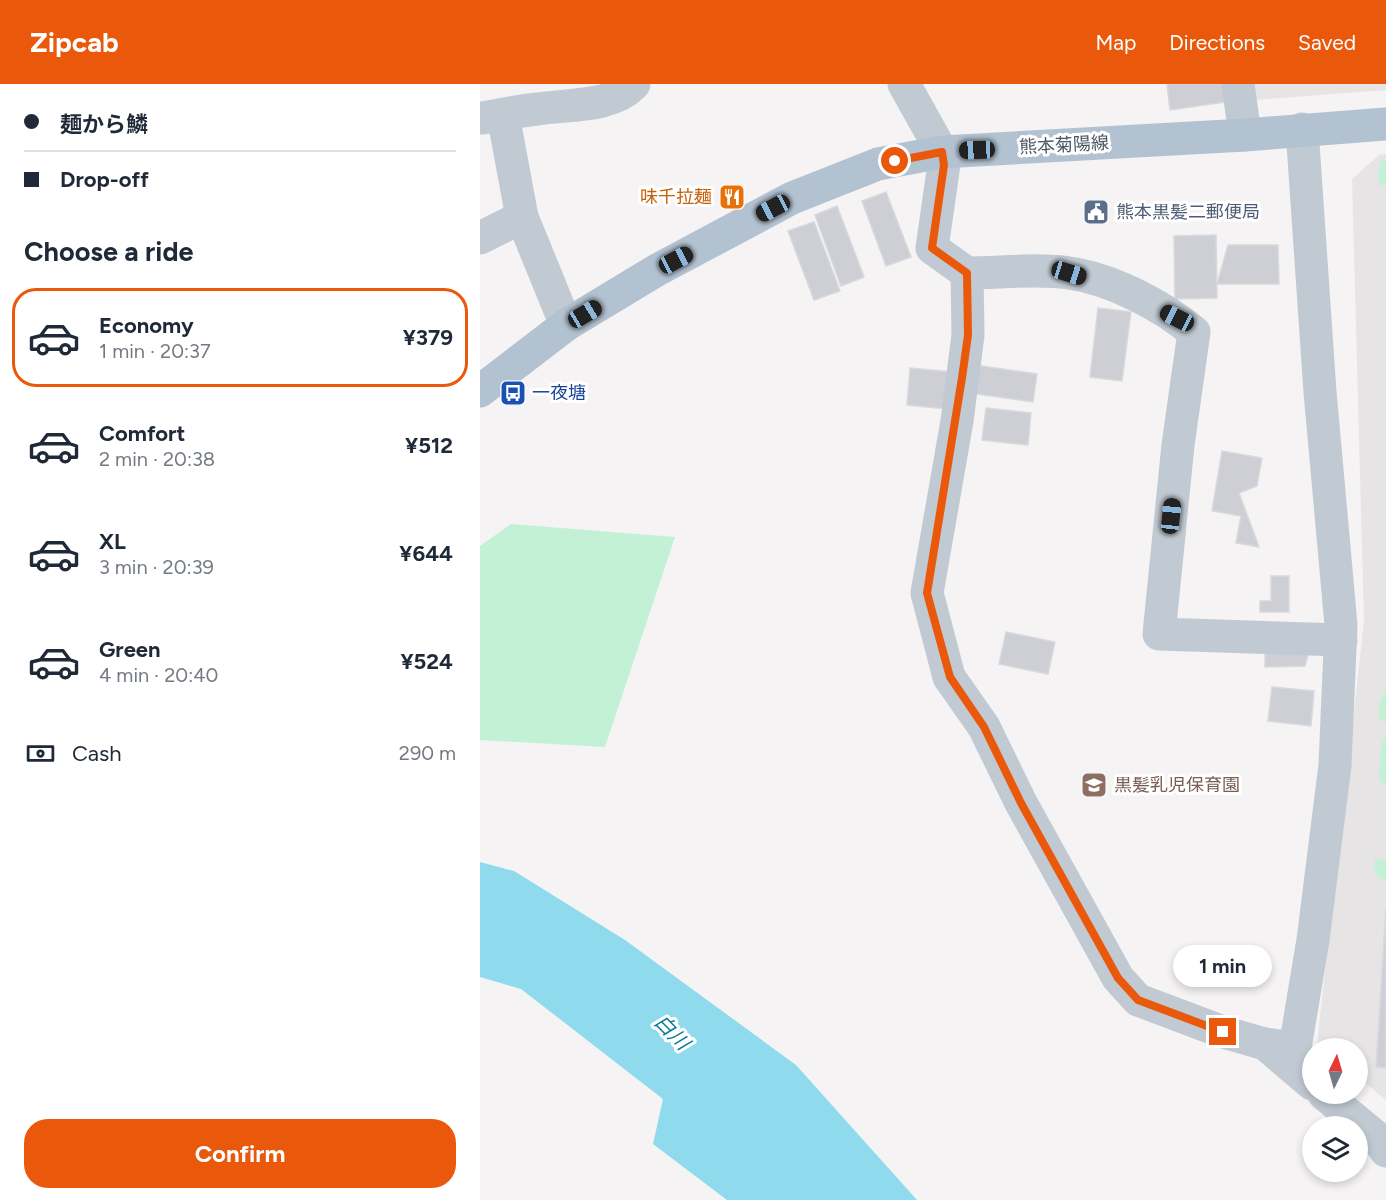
<!DOCTYPE html>
<html lang="en">
<head>
<meta charset="utf-8">
<style>
  :root { --surface:#fff; --page:#f2f2f3; --text:#1f2937; --muted:#747a83; --line:#e0e1e3; --accent:#ea580c }
  body { margin:0; font-family:Figtree,"Noto Sans JP",sans-serif; background:var(--page); color:var(--text); height:100vh; display:flex; flex-direction:column; font-size:22px; white-space:nowrap }
  * { box-sizing:border-box; margin:0 }
  p { font-size:20px; color:var(--muted) }
  .icon { flex:none; width:33px; height:33px; fill:none; stroke:currentColor; stroke-width:2; stroke-linecap:round; stroke-linejoin:round }
  .map { position:relative; flex:1; overflow:hidden }
  .drawer { display:flex; flex-direction:column; background:var(--surface); width:480px }
  .drawer>* { flex:none }
  .guide { display:grid; align-content:center; height:132px; padding:0 24px; background:var(--surface) }
  .needle { width:39px; rotate:5deg }
  .fabs { position:absolute; left:822px; top:954px; display:grid; gap:12px }
  .fabs a { display:grid; place-items:center; width:66px; height:66px; border-radius:50%; background:var(--surface); box-shadow:0 3px 9px #0003; font-size:30px }
  .end { position:absolute; width:27px; height:27px; margin:-14px; border:8px solid #ea580c; background:#fff; box-shadow:0 0 0 3px #fff }
  .from { border-radius:50% }
  .bubble { position:absolute; height:42px; border-radius:21px; background:var(--surface); box-shadow:0 3px 9px #0003; font-size:20px; font-weight:700; line-height:42px; text-align:center }
  .car { position:absolute; width:18px; height:36px; margin:-18px -9px; border-radius:8px; box-shadow:0 0 4px 2px #0007; background:linear-gradient(#222 24%,#8ab4d8 0 40%,#222 0 76%,#8ab4d8 0 86%,#222 0) }
  .guide b { display:flex; align-items:center; gap:21px; height:57px; font-size:22px }
  .guide b+b { border-top:2px solid var(--line) }
  .guide i { width:15px; height:15px; background:var(--text) }
  ul { padding:0; list-style:none }
  li { display:flex; align-items:center; gap:18px; height:99px; margin:0 12px 9px; padding:0 12px; border:3px solid transparent; border-radius:24px }
  li div { flex:1 }
  li b { display:block; font-size:22px }
  li em { font-style:normal; font-weight:700 }
  li.active { border-color:var(--accent) }
  li>.icon { width:54px; height:54px; stroke-width:1.5 }
  h2 { padding:0 24px; font-size:27px; line-height:72px }
  .pay { display:flex; align-items:center; gap:15px; height:66px; padding:0 24px; font-size:22px }
  .pay p { margin-inline-start:auto }
  .primary-button { display:flex; gap:12px; margin-top:auto; padding:12px 24px }
  .primary-button a { flex:1; height:69px; border-radius:24px; background:var(--accent); color:#fff; font-size:24px; font-weight:700; line-height:69px; text-align:center }
  header { display:flex; align-items:center; gap:36px; box-sizing:border-box; height:84px; padding:0 30px; background:var(--accent); color:#fff }
  header strong { font-size:28px }
  nav { display:flex; gap:33px; margin-inline-start:auto; font-size:21px }
  main { display:flex; flex:1; min-height:0 }
  .map>svg:first-child { display:block }
</style>
</head>
<body>
<header>
<strong>Zipcab</strong>
<nav><a>Map</a><a>Directions</a><a>Saved</a></nav>
</header>
<main>
<section class="drawer">
<div class="guide">
<b><i class="from"></i>麺から鱗</b>
<b><i></i>Drop-off</b>
</div>
<h2>Choose a ride</h2>
<ul>
<li class="active"><svg class="icon" aria-label="car" viewBox="0 0 24 24"><path d="M5 17H2v-5l4-1 3-4h7l3 4 3 1v5h-3M9 17h6M6 11h13"/><circle cx="7" cy="17" r="2"/><circle cx="17" cy="17" r="2"/></svg><div><b>Economy</b><p>1 min · 20:37</p></div><em>¥379</em></li>
<li><svg class="icon" aria-label="car" viewBox="0 0 24 24"><path d="M5 17H2v-5l4-1 3-4h7l3 4 3 1v5h-3M9 17h6M6 11h13"/><circle cx="7" cy="17" r="2"/><circle cx="17" cy="17" r="2"/></svg><div><b>Comfort</b><p>2 min · 20:38</p></div><em>¥512</em></li>
<li><svg class="icon" aria-label="car" viewBox="0 0 24 24"><path d="M5 17H2v-5l4-1 3-4h7l3 4 3 1v5h-3M9 17h6M6 11h13"/><circle cx="7" cy="17" r="2"/><circle cx="17" cy="17" r="2"/></svg><div><b>XL</b><p>3 min · 20:39</p></div><em>¥644</em></li>
<li><svg class="icon" aria-label="car" viewBox="0 0 24 24"><path d="M5 17H2v-5l4-1 3-4h7l3 4 3 1v5h-3M9 17h6M6 11h13"/><circle cx="7" cy="17" r="2"/><circle cx="17" cy="17" r="2"/></svg><div><b>Green</b><p>4 min · 20:40</p></div><em>¥524</em></li>
</ul>
<div class="pay"><svg class="icon" aria-label="cash" viewBox="0 0 24 24"><path d="M3 7h18v10H3z"/><circle cx="12" cy="12" r="2"/></svg>Cash<p>290 m</p></div>
<div class="primary-button"><a>Confirm</a></div>
</section>
<div class="map">
<svg width="906" height="1116" viewBox="0 0 906 1116">
  <rect width="100%" height="100%" fill="#f5f3f3"/>
  <g fill="#e6e4e5">
    <path d="M771,0h135v6l-132,10z"/>
    <path d="M906,70v946l-28,-23v-29h-36l-5,-4 47,-423 -12,-442 27,-24z"/>
  </g>
  <g fill="#c3f1d5">
    <path d="M906,76v25h-7l-1,-9 3,-15z"/>
    <path d="M31,440l164,13 -70,210 -125,-7v-194z"/>
    <path d="M906,604v35l-8,-6 2,-15z"/>
    <path d="M906,652v49l-7,-5 2,-35z"/>
    <path d="M895,775l11,1v20l-8,-2 -4,-9z"/>
  </g>
  <path fill="#90daee" d="M0,778l34,9 111,69 171,125 121,135h-190l-74,-56 10,-45 -142,-110 -41,-12z"/>
  <g fill="#cdcfd5" stroke="#d7d9de" stroke-width="1.5">
    <path d="M687,0h56l2,18 -55,8z"/>
    <path d="M406,108l25,65 -25,9 -24,-65z"/>
    <path d="M357,122l27,71 -23,9 -26,-71z"/>
    <path d="M334,138l26,69 -26,9 -26,-69z"/>
    <path d="M736,151l1,63 -42,1 -1,-63z"/>
    <path d="M748,161h50l1,39h-62z"/>
    <path d="M618,224l33,4 -9,69 -32,-4z"/>
    <path d="M495,281l62,9 -4,28 -62,-9z"/>
    <path d="M430,284l41,4 -4,37 -40,-4z"/>
    <path d="M506,324l45,5 -3,32 -46,-5z"/>
    <path d="M742,367l40,7 -5,28 -18,7 20,54 -23,-4 5,-27 -29,-5z"/>
    <path d="M791,492h18v36h-29v-11h11z"/>
    <path d="M526,548l49,10 -7,32 -49,-10z"/>
    <path d="M831,560l-6,22 -40,1v-22z"/>
    <path d="M792,603l42,4 -3,35 -43,-5z"/>
    <path d="M906,825v159l-10,-1z"/>
  </g>
  <g fill="none" stroke-linecap="round" stroke-linejoin="round">
    <g stroke="#c1cad2" stroke-width="33">
      <path d="M424,0l38,68 2,12 -12,84 35,25 1,62 -11,86 -30,172 22,84 35,50 37,76 97,175 20,22 85,32 42,12 30,4 18,-108 22,-175 6,-140 -21,-233 -18,-263"/>
      <path d="M758,0l7,51"/>
      <path d="M23,31l19,102 44,108"/>
      <path d="M2,34c18,-3 36,-7 55,-9 31,-5 74,-1 97,-25"/>
      <path d="M0,154l42,-21"/>
      <path d="M487,189c32,0 71,-5 102,0 43,6 92,32 125,59l-16,113 -19,189 182,6"/>
      <path d="M785,960l47,40"/>
      <path d="M844,1010l51,42 11,15"/>
    </g>
    <path stroke="#b3c2d1" stroke-width="33" d="M0,307l86,-66 91,-55 135,-72 86,-34 64,-12 303,-17 141,-11"/>
  </g>
  <g fill="none" stroke-linecap="round" stroke-linejoin="round">
    <path stroke="#ea580c" stroke-width="8" d="M415,77l47,-9 2,13 -12,83 35,25 1,62 -6,43 -35,215 23,84 34,50 37,76 97,175 20,22 85,32"/>
  </g>
  <defs>
    <g id="restaurant-square" transform="scale(1.35)"><rect x="-9" y="-9" width="18" height="18" rx="4" fill="#e8710a" stroke="#fff"/><path d="M-5-6h1v4h1v-4h1v4h1v-4h1v5L-1.5 .5V6h-2V.5L-5-1ZM5-6V6H3V1.5H1.5Q1.5-4 5-6Z" fill="#fff"/></g>
    <g id="civic-square" transform="scale(1.35)"><rect x="-9" y="-9" width="18" height="18" rx="4" fill="#5c6f8a" stroke="#fff"/><path d="M-.6-6.5H3V-4.5H.6V-3L4-1V1h2V6H-6V1h2V-1L-.6-3ZM-1.2 2.5V6h2.4V2.5Z" fill="#fff"/></g>
    <g id="bus-square" transform="scale(1.35)"><rect x="-9" y="-9" width="18" height="18" rx="4" fill="#1a4fb4" stroke="#fff"/><path d="M-5-6H5V4H4V6H2V4H-2V6H-4V4H-5ZM-3.5-4V0h7V-4ZM-3.5 1.2v1.5H-2V1.2ZM2 1.2v1.5H3.5V1.2Z" fill="#fff"/></g>
    <g id="school-square" transform="scale(1.35)"><rect x="-9" y="-9" width="18" height="18" rx="4" fill="#8d6e63" stroke="#fff"/><path d="M0-5L7-2L0 1L-7-2ZM-4 1L0 2.5L4 1V4Q0 6-4 4Z" fill="#fff"/></g>
  </defs>
  <g fill-rule="evenodd">
    <use href="#restaurant-square" x="252" y="113"/>
    <use href="#civic-square" x="616" y="128"/>
    <use href="#bus-square" x="33" y="309"/>
    <use href="#school-square" x="614" y="701"/>
  </g>
  <g text-anchor="middle" dominant-baseline="central" stroke-width="6" stroke-linejoin="round" paint-order="stroke">
    <g font-size="18" fill="#4a5661" stroke="#fff">
      <text transform="translate(584 61) rotate(-3)">熊本菊陽線</text>
    </g>
    <g font-size="18" fill="#c56008" stroke="#fff" text-anchor="end">
      <text x="232" y="113">味千拉麺</text>
    </g>
    <g font-size="18" fill="#4e5e75" stroke="#fff" text-anchor="start">
      <text x="636" y="128">熊本黒髪二郵便局</text>
    </g>
    <g font-size="18" fill="#164399" stroke="#fff" text-anchor="start">
      <text x="52" y="309">一夜塘</text>
    </g>
    <g font-size="18" fill="#785e54" stroke="#fff" text-anchor="start">
      <text x="634" y="701">黒髪乳児保育園</text>
    </g>
    <g font-size="20" font-style="italic" fill="#0c7c9b" stroke="#fff">
      <text transform="translate(192 948) rotate(45)">白川</text>
    </g>
  </g>
</svg>
<div class="fabs">
<a><svg class="needle" viewBox="-14 -14 28 28"><path d="M0-13l5 13h-10z" fill="#e53935"/><path d="M0 13l5-13h-10z" fill="#747a83"/></svg></a>
<a><svg class="icon" aria-label="layers" viewBox="0 0 24 24"><path d="M12 4l9 5-9 5-9-5zM3 14l9 5 9-5"/></svg></a>
</div>
<i class="end from" style="left:415px;top:77px"></i>
<i class="end" style="left:743px;top:948px"></i>
<div class="bubble" style="left:693px;top:861px;width:99px">1 min</div>
<i class="car" style="left:497px;top:66px;rotate:268deg"></i>
<i class="car" style="left:293px;top:124px;rotate:242deg"></i>
<i class="car" style="left:196px;top:176px;rotate:62deg"></i>
<i class="car" style="left:589px;top:189px;rotate:107deg"></i>
<i class="car" style="left:105px;top:230px;rotate:59deg"></i>
<i class="car" style="left:697px;top:234px;rotate:297deg"></i>
<i class="car" style="left:691px;top:432px;rotate:6deg"></i>
</div>
</main>
</body>
</html>
